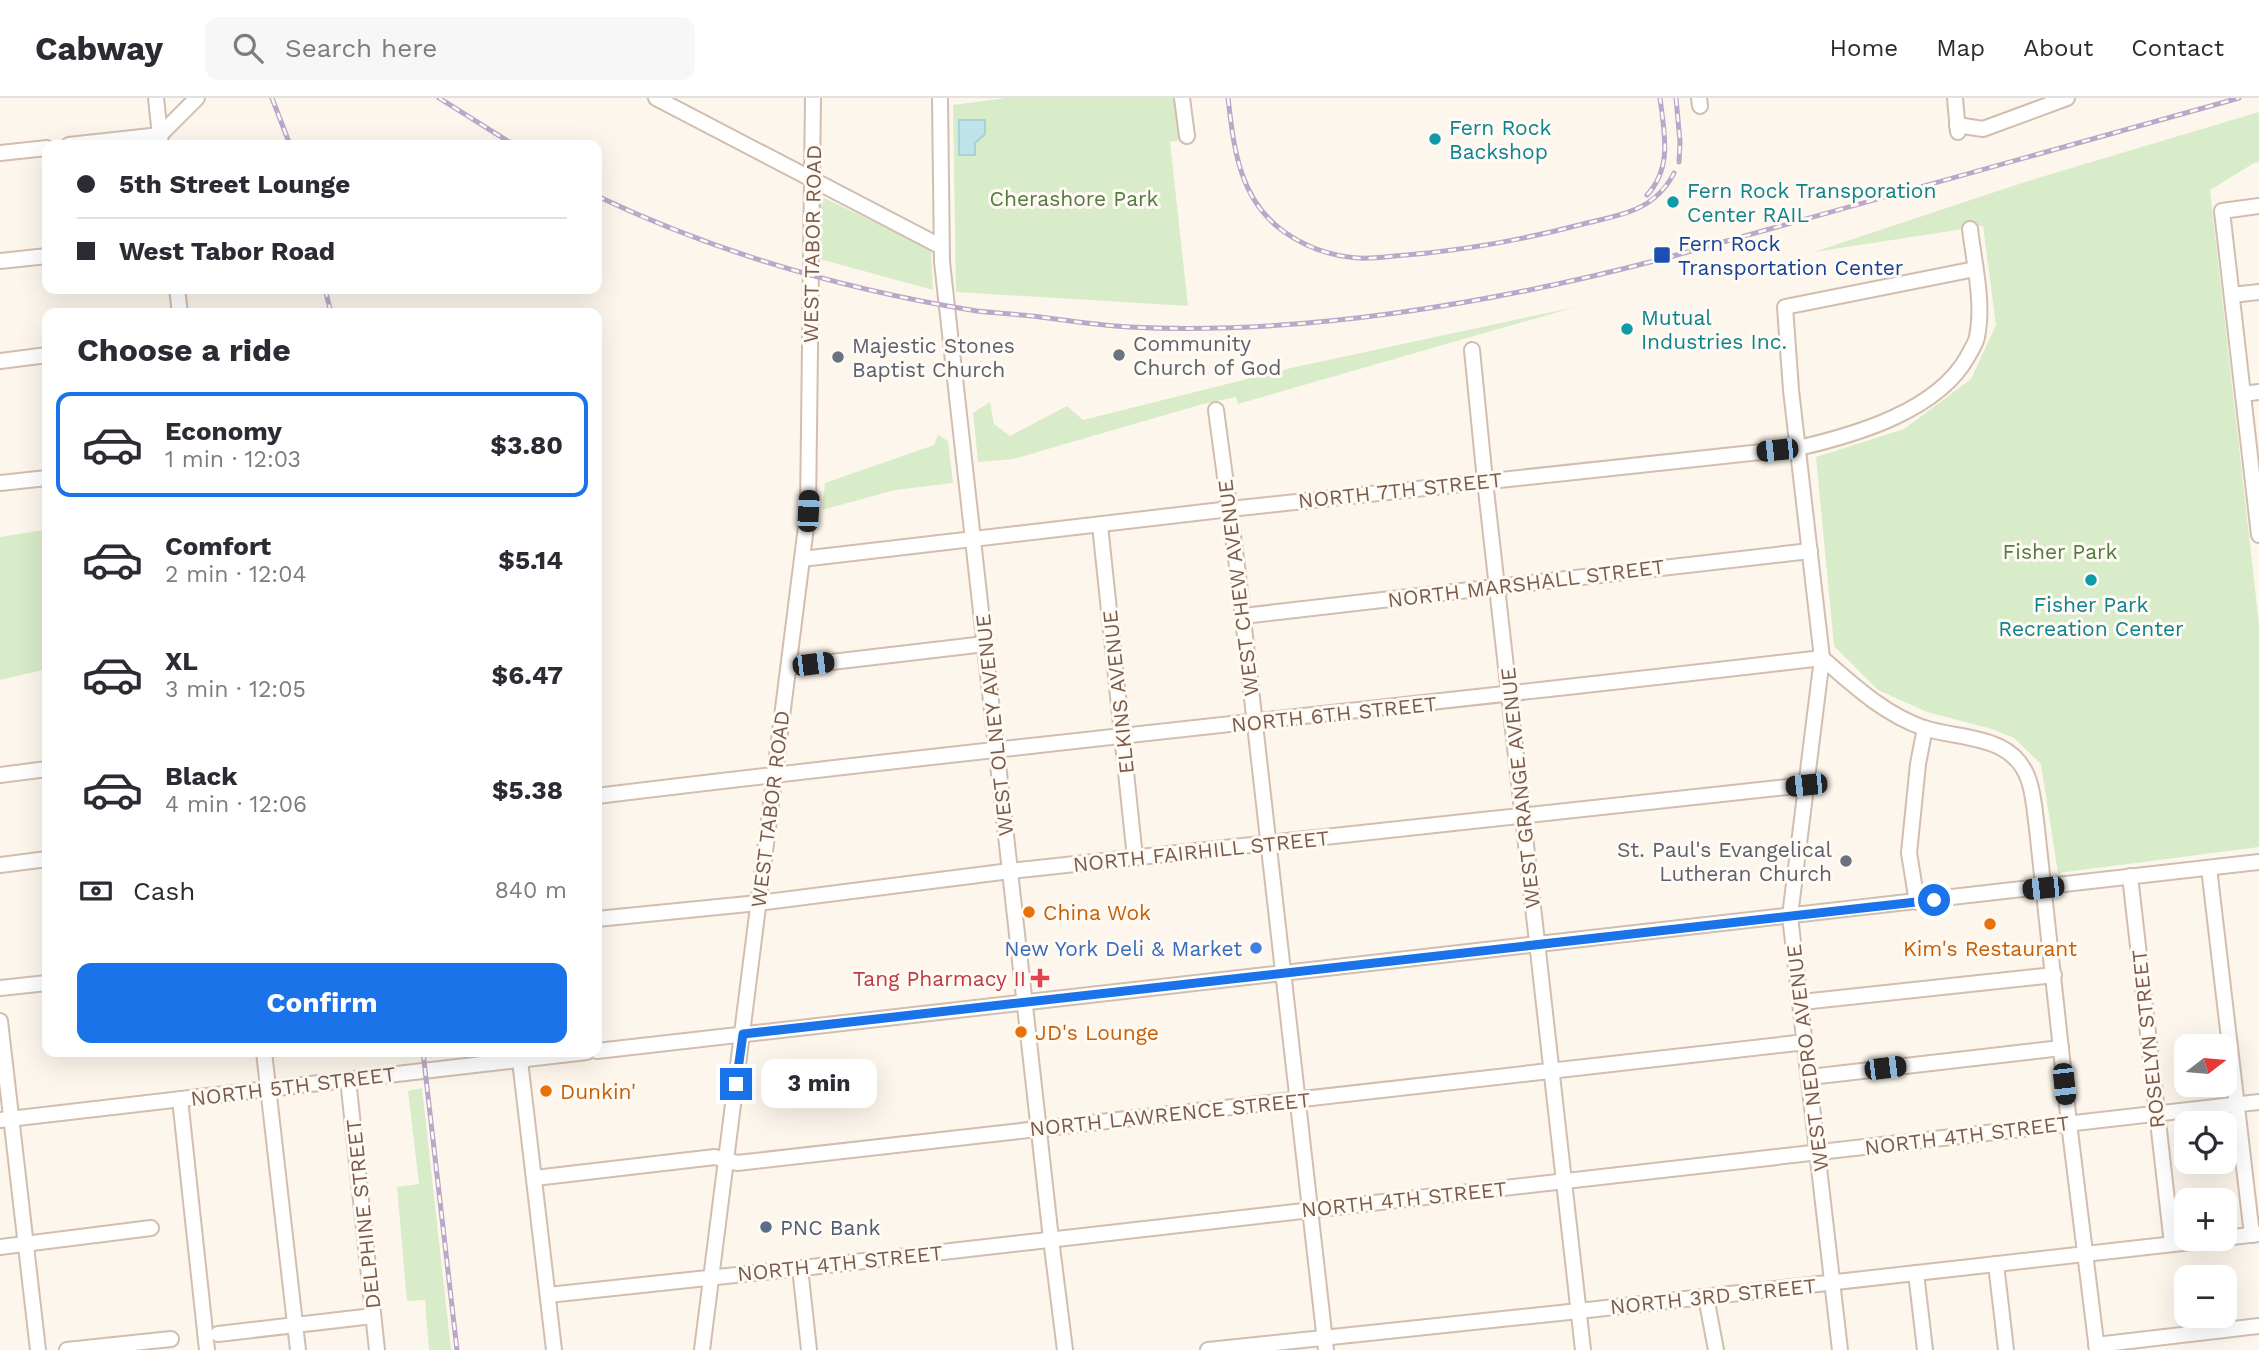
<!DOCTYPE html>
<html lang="en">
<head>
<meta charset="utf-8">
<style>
  :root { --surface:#fff; --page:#f7f7f7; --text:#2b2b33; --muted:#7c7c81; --line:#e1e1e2; --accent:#1a73e8 }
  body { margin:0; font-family:"Work Sans",sans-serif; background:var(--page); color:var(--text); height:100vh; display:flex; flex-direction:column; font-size:26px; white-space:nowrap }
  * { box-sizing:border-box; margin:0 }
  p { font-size:23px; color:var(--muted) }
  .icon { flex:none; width:38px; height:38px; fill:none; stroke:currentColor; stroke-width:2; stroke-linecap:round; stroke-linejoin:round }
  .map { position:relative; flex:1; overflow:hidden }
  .side { position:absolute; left:42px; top:210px; width:560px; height:749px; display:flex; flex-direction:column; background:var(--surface); border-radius:14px; box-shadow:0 7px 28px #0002 }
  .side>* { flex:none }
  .banner { position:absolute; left:42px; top:42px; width:560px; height:154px; border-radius:14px; box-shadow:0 7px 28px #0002; display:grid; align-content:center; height:154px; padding:0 35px; background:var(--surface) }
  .needle { width:46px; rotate:74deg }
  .controls { position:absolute; left:2174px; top:936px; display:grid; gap:14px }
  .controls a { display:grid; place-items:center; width:63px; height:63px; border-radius:14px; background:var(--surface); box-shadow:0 7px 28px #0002; font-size:35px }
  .end { position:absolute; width:32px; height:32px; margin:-16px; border:9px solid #1a73e8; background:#fff; box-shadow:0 0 0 4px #fff }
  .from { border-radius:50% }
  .bubble { position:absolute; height:49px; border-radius:14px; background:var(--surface); box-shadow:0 7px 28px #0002; font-size:23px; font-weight:700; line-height:49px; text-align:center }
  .car { position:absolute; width:21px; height:42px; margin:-21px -10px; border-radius:9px; box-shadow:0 0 5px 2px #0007; background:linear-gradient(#222 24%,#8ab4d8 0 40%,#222 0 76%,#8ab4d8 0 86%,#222 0) }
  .banner b { display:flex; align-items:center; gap:24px; height:66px; font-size:26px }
  .banner b+b { border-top:2px solid var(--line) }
  .banner i { width:18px; height:18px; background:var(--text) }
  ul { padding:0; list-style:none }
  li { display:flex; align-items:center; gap:21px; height:105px; margin:0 14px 10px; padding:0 21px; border:4px solid transparent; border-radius:14px }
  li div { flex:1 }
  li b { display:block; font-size:26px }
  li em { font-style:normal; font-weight:700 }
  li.selected { border-color:var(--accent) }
  li>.icon { width:63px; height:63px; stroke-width:1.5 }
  h2 { padding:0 35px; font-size:32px; line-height:84px }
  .pay { display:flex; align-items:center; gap:18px; height:77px; padding:0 35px; font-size:26px }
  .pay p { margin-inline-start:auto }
  .action { display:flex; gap:14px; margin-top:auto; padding:14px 35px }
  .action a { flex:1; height:80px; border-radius:14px; background:var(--accent); color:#fff; font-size:28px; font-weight:700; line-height:80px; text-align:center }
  header { display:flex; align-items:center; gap:42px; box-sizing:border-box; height:98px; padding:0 35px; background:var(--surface); border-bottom:2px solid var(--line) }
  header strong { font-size:33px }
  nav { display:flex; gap:38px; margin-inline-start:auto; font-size:24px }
  .search { width:490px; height:63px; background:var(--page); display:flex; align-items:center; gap:18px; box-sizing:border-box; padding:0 24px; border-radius:14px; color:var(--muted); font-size:26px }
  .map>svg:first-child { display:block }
</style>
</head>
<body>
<header>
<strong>Cabway</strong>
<div class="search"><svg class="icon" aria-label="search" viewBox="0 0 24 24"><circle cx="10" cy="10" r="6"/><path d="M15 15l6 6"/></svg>Search here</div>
<nav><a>Home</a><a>Map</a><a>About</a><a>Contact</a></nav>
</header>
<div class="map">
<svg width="2259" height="1252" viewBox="0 0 2259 1252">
  <rect width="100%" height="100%" fill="#fdf6ec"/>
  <g fill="#d8ecc9">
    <path d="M1006,0h173l6,41 -15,3 18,164 -232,-14 -3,-187z"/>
    <path d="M2259,14v50l-5,1 -44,27 49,434v223l-201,26 -17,-109 -27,-26 -22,-9 -65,-17 -49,-22 -44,-44 -18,-189 88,-28 67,-50 25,-54 -13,-99 -169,26 214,-71z"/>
    <path d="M820,98l111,53 2,41 -117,-32z"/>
    <path d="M1575,209l-337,97 -2,-7 -33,7 -190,55 -35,3 -5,-49 17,-11 4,22 16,12 57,-30 16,14 208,-52z"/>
    <path d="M938,337l10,6 5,42 -58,7 -73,20 3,-27 109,-38z"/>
    <path d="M44,432l3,33v106l-47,11v-143z"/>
    <path d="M422,990l29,262h-22l-4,-50 -18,1 -10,-114 22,-3 -11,-93z"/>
  </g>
  <path fill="#bfe3e8" stroke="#a5d3da" stroke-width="2" d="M959,22h26v14l-10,9v12h-16z"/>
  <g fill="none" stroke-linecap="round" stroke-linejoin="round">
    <g stroke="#d1beb0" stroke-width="18">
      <g id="minor">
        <path d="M156,0l5,47"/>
        <path d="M656,0l284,148"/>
        <path d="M940,0l2,164 109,977 14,111"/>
        <path d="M1182,0l5,38"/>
        <path d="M1699,0l1,8"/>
        <path d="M1955,0l3,34"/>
        <path d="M1957,27l26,4 84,-31"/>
        <path d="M69,47l91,-10 37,-37"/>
        <path d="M0,55l47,-5"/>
        <path d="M2259,108l-37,5 37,324"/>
        <path d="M0,163l47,-5"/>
        <path d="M177,191l3,24"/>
        <path d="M2232,197l27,-3"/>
        <path d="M1472,252l13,131 98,869"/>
        <path d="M0,263l47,-6"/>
        <path d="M2243,296l16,-2"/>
        <path d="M1216,312l21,156 89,784"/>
        <path d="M0,385l47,-5"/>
        <path d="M1100,427l35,333"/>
        <path d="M802,461l428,-50 568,-61c57,-13 140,-37 170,-92 3,-6 8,-13 9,-19 7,-35 -3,-74 -7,-108"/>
        <path d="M1243,518l567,-65"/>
        <path d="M789,569l196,-23"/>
        <path d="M0,677l47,-6"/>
        <path d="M597,698c408,-50 817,-90 1225,-138 31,27 62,56 102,70 38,12 90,6 105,53 5,15 6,33 8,48l32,294 28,227"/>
        <path d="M0,767l47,-6"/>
        <path d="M2209,770l43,367"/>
        <path d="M2130,778l42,368"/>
        <path d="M1917,804l-8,-49 9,-89 7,-36"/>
        <path d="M597,821l161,-16 252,-32 796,-86"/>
        <path d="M0,890l47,-5"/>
        <path d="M1802,904l252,-27"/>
        <path d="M0,923l38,329"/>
        <path d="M597,953l1662,-189"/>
        <path d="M264,954l34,298"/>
        <path d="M519,954l35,298"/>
        <path d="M1810,979l251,-29"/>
        <path d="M348,981l29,271"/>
        <path d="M180,1001l27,251"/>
        <path d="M0,1022l587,-68"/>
        <path d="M535,1080l180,-21 22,6 1069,-121"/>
        <path d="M2224,1140l35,-4"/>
        <path d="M0,1149l151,-19"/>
        <path d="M1996,1166l10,86"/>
        <path d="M800,1170l9,82"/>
        <path d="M1916,1175l9,77"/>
        <path d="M548,1197l263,-28 1448,-165"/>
        <path d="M1706,1199l10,53"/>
        <path d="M218,1236l155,-18"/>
        <path d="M2096,1247l163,-19"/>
        <path d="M67,1252l104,-11"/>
        <path d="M702,1252l106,-839 5,-413"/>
        <path d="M1208,1252l371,-39 639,-72"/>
        <path d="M1840,1252l-50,-434 32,-258 -31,-268 -6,-83 190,-38"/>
      </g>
    </g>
    <use href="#minor" stroke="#fff" stroke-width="14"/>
    <g stroke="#b9a8c9" stroke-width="5">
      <g id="rail">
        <path d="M272,0l18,47"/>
        <path d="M439,0l75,47"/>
        <path d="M1228,0c6,51 11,101 55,133 22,16 48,25 75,27 16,1 32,-2 48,-3 59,-5 116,-15 173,-30 19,-5 39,-8 57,-16 16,-7 30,-20 38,-36"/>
        <path d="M1676,0l4,44 -1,20"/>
        <path d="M1647,97c26,-28 17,-63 13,-97"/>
        <path d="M597,98c120,57 249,94 380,115 18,2 37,3 55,5 32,4 64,9 97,11 171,9 364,-24 529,-67"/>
        <path d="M1666,160l573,-160"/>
        <path d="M325,191l6,24"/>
        <path d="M423,954l34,298"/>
      </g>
    </g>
    <use href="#rail" stroke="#fffaf3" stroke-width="2.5" stroke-dasharray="8" stroke-linecap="butt"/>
  </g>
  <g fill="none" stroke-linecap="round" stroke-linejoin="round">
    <path stroke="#1a73e8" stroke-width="9" d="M736,986l7,-50 1191,-134"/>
  </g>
  <g fill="#0f9aa8" stroke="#fffaf3" stroke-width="2.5">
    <circle cx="1435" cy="41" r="7"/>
    <circle cx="1673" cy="104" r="7"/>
    <circle cx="1627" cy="231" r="7"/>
    <circle cx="2091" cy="482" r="7"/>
  </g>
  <rect fill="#1a4fb4" stroke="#fffaf3" stroke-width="2.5" x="1653" y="148" width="18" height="18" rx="3.5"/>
  <g fill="#6b7280" stroke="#fffaf3" stroke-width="2.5">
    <circle cx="1119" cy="257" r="7"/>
    <circle cx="838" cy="259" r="7"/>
    <circle cx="1846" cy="763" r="7"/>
  </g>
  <g fill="#e8710a" stroke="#fffaf3" stroke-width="2.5">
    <circle cx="1029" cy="814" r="7"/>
    <circle cx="1990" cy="826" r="7"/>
    <circle cx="1021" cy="934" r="7"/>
    <circle cx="546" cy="993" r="7"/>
  </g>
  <circle fill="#3f7fe0" stroke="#fffaf3" stroke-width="2.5" cx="1256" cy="850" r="7"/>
  <path fill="#e0444e" stroke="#fffaf3" stroke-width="2.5" d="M1036.5 869.5h7v7h7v7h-7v7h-7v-7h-7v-7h7z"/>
  <circle fill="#5c6f8a" stroke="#fffaf3" stroke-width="2.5" cx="766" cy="1129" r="7"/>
  <g text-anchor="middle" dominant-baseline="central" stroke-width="6" stroke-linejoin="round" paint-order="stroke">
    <g font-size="21" fill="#0d838f" stroke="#fffaf3" text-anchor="start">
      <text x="1449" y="29">Fern Rock<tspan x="1449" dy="24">Backshop</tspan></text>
      <text x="1687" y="92">Fern Rock Transporation<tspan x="1687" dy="24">Center RAIL</tspan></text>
      <text x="1641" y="219">Mutual<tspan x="1641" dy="24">Industries Inc.</tspan></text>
      <text x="2091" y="506" text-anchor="middle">Fisher Park<tspan x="2091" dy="24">Recreation Center</tspan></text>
    </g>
    <g font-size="21" fill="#537a41" stroke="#fffaf3">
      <text x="1074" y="100">Cherashore Park</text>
      <text x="2060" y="453">Fisher Park</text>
    </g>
    <g font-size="21" fill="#164399" stroke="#fffaf3" text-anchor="start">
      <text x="1678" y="145">Fern Rock<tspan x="1678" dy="24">Transportation Center</tspan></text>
    </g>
    <g font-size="21" fill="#7a5c4d" stroke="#fffaf3">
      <text transform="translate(812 146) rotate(-89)">WEST TABOR ROAD</text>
      <text transform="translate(1400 392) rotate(-6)">NORTH 7TH STREET</text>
      <text transform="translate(1526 485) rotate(-7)">NORTH MARSHALL STREET</text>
      <text transform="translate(1238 490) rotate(-97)">WEST CHEW AVENUE</text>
      <text transform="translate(1118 594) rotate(-96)">ELKINS AVENUE</text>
      <text transform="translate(1334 616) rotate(-6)">NORTH 6TH STREET</text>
      <text transform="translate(994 627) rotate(-96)">WEST OLNEY AVENUE</text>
      <text transform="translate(1520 690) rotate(-96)">WEST GRANGE AVENUE</text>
      <text transform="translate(770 711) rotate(-83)">WEST TABOR ROAD</text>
      <text transform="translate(1201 753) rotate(-6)">NORTH FAIRHILL STREET</text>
      <text transform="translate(2148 941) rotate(-96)">ROSELYN STREET</text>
      <text transform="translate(1807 960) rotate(-97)">WEST NEDRO AVENUE</text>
      <text transform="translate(293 988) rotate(-7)">NORTH 5TH STREET</text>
      <text transform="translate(1170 1016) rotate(-6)">NORTH LAWRENCE STREET</text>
      <text transform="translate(1967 1037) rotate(-7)">NORTH 4TH STREET</text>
      <text transform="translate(1404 1101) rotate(-6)">NORTH 4TH STREET</text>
      <text transform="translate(363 1116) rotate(-96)">DELPHINE STREET</text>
      <text transform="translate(840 1165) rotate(-6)">NORTH 4TH STREET</text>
      <text transform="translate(1713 1198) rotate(-6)">NORTH 3RD STREET</text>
    </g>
    <g font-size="21" fill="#5b616d" stroke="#fffaf3" text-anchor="start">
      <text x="1133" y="245">Community<tspan x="1133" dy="24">Church of God</tspan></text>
      <text x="852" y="247">Majestic Stones<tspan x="852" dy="24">Baptist Church</tspan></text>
      <text x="1832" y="751" text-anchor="end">St. Paul's Evangelical<tspan x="1832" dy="24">Lutheran Church</tspan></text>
    </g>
    <g font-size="21" fill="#c56008" stroke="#fffaf3" text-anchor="start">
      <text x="1043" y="814">China Wok</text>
      <text x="1990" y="850" text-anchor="middle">Kim's Restaurant</text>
      <text x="1035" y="934">JD's Lounge</text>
      <text x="560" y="993">Dunkin'</text>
    </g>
    <g font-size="21" fill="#366cbe" stroke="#fffaf3" text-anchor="end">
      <text x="1242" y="850">New York Deli &amp; Market</text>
    </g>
    <g font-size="21" fill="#be3a42" stroke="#fffaf3" text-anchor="end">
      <text x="1026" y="880">Tang Pharmacy II</text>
    </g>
    <g font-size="21" fill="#4e5e75" stroke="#fffaf3" text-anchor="start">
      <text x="780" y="1129">PNC Bank</text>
    </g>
  </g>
</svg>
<div class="controls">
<a><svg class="needle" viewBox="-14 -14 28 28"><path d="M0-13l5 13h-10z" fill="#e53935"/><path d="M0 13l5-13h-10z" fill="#7c7c81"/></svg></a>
<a><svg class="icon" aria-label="locate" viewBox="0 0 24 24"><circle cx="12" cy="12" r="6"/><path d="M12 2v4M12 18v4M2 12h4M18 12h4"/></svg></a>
<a>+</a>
<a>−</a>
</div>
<i class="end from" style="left:1934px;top:802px"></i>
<i class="end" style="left:736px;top:986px"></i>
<div class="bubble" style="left:761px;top:961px;width:116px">3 min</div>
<i class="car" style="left:1777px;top:352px;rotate:264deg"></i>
<i class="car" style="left:808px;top:413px;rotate:3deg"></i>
<i class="car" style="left:813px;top:566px;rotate:83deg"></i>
<i class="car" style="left:1806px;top:687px;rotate:264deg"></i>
<i class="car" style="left:2043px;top:790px;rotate:264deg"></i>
<i class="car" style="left:1885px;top:970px;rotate:83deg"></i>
<i class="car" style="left:2064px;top:986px;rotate:174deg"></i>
<div class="banner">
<b><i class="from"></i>5th Street Lounge</b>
<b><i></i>West Tabor Road</b>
</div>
<section class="side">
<h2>Choose a ride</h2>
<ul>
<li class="selected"><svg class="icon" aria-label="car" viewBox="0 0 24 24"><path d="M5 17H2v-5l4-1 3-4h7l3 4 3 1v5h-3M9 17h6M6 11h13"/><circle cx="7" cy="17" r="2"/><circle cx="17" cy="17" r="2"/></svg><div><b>Economy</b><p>1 min · 12:03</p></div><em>$3.80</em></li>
<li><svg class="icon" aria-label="car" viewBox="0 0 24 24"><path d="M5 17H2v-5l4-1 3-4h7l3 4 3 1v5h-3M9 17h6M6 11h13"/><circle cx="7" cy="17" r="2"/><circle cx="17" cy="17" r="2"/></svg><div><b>Comfort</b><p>2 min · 12:04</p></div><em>$5.14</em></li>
<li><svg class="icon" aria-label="car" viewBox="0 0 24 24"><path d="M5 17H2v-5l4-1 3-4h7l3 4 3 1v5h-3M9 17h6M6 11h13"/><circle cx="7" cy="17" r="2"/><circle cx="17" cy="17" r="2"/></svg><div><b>XL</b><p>3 min · 12:05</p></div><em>$6.47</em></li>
<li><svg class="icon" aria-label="car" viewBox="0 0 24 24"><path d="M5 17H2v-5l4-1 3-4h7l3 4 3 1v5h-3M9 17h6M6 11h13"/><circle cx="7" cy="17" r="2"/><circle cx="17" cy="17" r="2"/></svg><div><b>Black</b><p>4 min · 12:06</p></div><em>$5.38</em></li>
</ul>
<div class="pay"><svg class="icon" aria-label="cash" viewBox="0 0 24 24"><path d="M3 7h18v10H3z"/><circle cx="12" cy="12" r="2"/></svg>Cash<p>840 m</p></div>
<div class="action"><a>Confirm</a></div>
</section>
</div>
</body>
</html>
